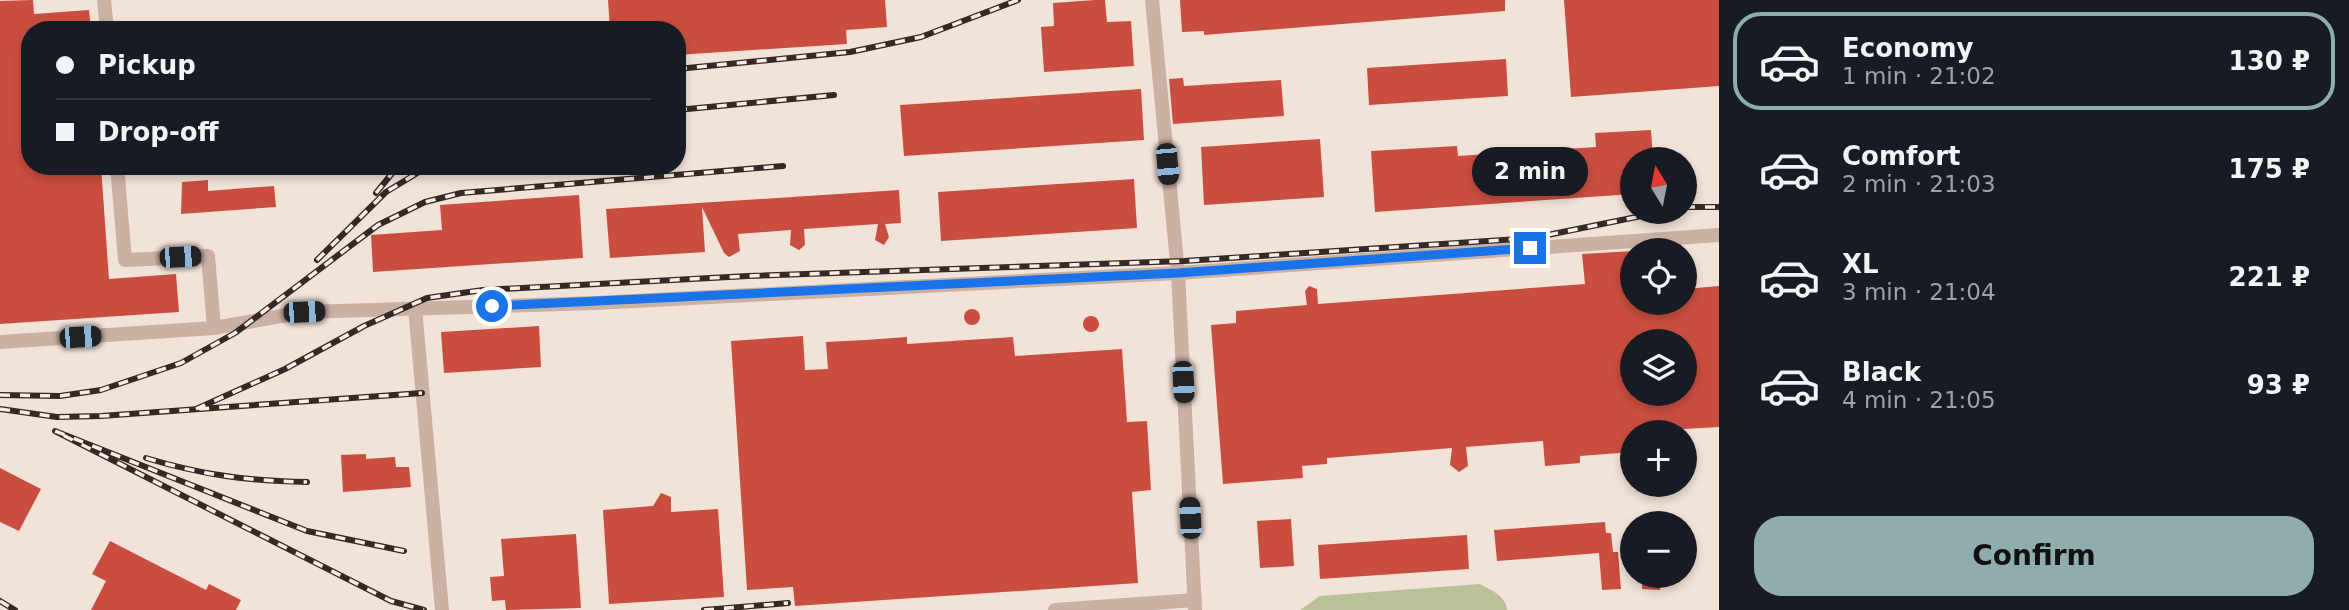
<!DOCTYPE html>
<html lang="en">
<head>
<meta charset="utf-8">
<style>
  :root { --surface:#171b24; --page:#20242c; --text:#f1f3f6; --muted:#9ea1a6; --line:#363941; --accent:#90adad }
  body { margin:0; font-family:"DejaVu Sans",sans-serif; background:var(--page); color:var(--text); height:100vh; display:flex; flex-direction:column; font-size:26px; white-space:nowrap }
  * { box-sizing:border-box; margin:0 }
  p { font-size:23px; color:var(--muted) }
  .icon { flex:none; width:38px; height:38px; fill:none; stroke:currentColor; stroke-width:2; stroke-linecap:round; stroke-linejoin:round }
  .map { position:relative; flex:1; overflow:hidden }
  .panel { display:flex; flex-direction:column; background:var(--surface); width:630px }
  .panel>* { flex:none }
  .guide { position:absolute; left:21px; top:21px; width:665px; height:154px; border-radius:28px; box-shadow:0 4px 10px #0003; display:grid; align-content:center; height:154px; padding:0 35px; background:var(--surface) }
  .needle { width:46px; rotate:350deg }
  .tools { position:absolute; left:1620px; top:147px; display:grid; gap:14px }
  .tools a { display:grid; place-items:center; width:77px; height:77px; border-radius:50%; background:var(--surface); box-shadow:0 4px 10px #0003; font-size:35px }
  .end { position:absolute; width:32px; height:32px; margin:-16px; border:9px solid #1a73e8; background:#fff; box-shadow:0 0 0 4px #fff }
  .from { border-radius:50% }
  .bubble { position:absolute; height:49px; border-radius:24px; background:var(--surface); box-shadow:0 4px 10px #0003; font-size:23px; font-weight:800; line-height:49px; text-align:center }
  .car { position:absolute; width:21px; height:42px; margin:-21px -10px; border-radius:9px; box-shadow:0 0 5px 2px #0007; background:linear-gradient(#222 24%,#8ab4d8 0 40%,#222 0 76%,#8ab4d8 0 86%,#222 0) }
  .guide b { display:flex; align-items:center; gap:24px; height:66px; font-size:26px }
  .guide b+b { border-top:2px solid var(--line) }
  .guide i { width:18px; height:18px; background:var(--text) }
  ul { padding:12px 0 0; list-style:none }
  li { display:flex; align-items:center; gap:21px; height:98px; margin:0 14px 10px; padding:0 21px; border:4px solid transparent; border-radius:28px }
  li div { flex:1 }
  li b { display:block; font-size:26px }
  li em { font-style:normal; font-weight:800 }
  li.on { border-color:var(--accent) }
  li>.icon { width:63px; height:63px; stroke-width:1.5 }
  .button { display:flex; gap:14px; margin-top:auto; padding:14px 35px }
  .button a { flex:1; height:80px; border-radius:28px; background:var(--accent); color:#111; font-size:28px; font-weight:800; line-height:80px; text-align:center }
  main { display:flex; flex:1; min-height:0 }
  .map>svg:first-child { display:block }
</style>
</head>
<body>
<main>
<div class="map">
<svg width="1719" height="610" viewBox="0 0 1719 610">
  <rect width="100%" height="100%" fill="#f2e3d8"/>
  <path fill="#b9c198" d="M1480,584c11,6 26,12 27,26h-207l20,-14z"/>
  <g fill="#ca4e3f" fill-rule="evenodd">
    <path d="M33,0l1,14 55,-4 2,20h-61v136h71l8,113 67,-5 3,38 -179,12v-323z"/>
    <path d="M608,0h277l2,27 -41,3 1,14 -170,11v-25h-67z"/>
    <path d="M1095,0h10l2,22 24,-1 3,45 -90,6 -3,-45 13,-1 -1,-23z"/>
    <path d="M1180,0h325v11l-301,24v-4l-22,1z"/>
    <path d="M1564,0h155v86l-148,11z"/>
    <path d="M1506,59l2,37 -139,9 -2,-37z"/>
    <path d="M1183,78l1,8 97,-6 3,36 -111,8 -4,-45z"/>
    <path d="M1141,89l3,51 -240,16 -4,-51z"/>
    <path d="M1651,130l2,29h-20v35l-258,18 -4,-61 86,-5 1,10 138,-9 -1,-14z"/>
    <path d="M1320,139l4,58 -120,8 -3,-58z"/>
    <path d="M1134,179l3,49 -196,13 -3,-49z"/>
    <path d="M208,180v11l66,-5 2,21 -95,7 1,-32z"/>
    <path d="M899,190l2,33 -16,1 4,13 -5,8 -9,-5 3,-16 -74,5 1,16 -6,5 -9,-5 1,-15 -53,4 2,17 -11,6 -5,-4 -22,-46 3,45 -95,6 -4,-49z"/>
    <path d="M579,195l4,63 -210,14 -2,-37 71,-5 -2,-25z"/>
    <path d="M1633,251v52h52v-14l34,-3v141l-86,5v20l-53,4v7l-35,3 -2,-25 -77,6 2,19 -9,6 -9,-7 2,-17 -125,10v6l-25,2 1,12 -80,6 -12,-159 25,-2v-12l71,-6 -2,-14 4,-5 8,3 1,15 267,-20 -3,-30zM1633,341h52v53h-52z"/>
    <circle cx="972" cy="317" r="8"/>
    <circle cx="1091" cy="324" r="8"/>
    <path d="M539,326l2,41 -97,6 -3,-41z"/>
    <path d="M803,336l2,34 23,-1 -2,-27 39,-2 42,-3v7l106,-7 2,19 107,-7 5,73 20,-1 4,69 -19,2 6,91 -343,23 -2,-19 -46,3 -16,-249z"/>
    <path d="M366,454v5l29,-2 1,10h13l2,20 -68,5 -2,-37z"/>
    <path d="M0,468l41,21 -22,42 -19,-9z"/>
    <path d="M661,493l10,4v15l47,-3 6,88 -115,7 -6,-94 50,-4z"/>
    <path d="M1291,519l3,47 -34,2 -3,-47z"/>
    <path d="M1605,522l1,11h5l2,19h5l3,37 -19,1 -3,-37 -102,8 -3,-31z"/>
    <path d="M576,534l5,74 -75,2 -1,-10 -13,1 -2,-24 14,-1 -3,-37z"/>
    <path d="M1467,535l2,34 -149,10 -2,-34z"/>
    <path d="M110,541l96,49 3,-6 32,16 -5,10h-145l15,-29 -14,-7z"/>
    <path d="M1642,576h19l-1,14 -18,-1z"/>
  </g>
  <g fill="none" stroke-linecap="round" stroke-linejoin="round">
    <g stroke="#cab1a4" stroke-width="14">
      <path d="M104,0l3,30"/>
      <path d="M117,166l8,94 83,-4 6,72"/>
      <path d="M415,308l27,302"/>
      <path d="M0,342l214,-14 90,-16 291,-9 583,-30 -26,-273"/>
      <path d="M1055,610l140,-10"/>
      <path d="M1195,610l-17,-337 541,-38"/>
    </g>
    <g stroke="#352926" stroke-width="6">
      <g id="rail">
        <path d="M677,69l173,-17 71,-15 97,-37"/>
        <path d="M677,110l157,-15"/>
        <path d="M376,193l22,-27"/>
        <path d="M1685,207h34"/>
        <path d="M317,260l69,-68 43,-26"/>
        <path d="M0,395l60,1 41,-6 80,-27 54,-30 143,-108 47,-23 36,-9 322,-27"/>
        <path d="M0,409l57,8 44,-1 321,-23"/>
        <path d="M196,409l89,-40 79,-43 63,-28 56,-8 265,-14 436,-15 349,-23 128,-26"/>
        <path d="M146,458c56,17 103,23 161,24"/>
        <path d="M404,551l-97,-20 -252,-100 336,170 33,9"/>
        <path d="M0,601l15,9"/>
        <path d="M704,610l84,-7"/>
      </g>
    </g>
    <use href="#rail" stroke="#faede5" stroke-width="3.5" stroke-dasharray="10" stroke-linecap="butt"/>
  </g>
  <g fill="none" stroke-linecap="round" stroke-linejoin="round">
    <path stroke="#1a73e8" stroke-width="9" d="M492,306l686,-33 352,-25"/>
  </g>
</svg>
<div class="tools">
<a><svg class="needle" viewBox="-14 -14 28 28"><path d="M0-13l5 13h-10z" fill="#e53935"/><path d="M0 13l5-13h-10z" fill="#9ea1a6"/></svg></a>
<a><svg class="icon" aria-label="locate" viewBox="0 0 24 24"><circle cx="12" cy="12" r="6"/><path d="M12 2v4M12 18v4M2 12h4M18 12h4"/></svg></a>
<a><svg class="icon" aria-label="layers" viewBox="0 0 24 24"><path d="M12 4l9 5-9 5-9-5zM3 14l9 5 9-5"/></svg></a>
<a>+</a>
<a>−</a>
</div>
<i class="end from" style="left:492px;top:306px"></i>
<i class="end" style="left:1530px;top:248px"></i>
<div class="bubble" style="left:1472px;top:147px;width:116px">2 min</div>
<i class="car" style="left:1167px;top:164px;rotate:175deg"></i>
<i class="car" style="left:180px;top:257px;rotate:87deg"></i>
<i class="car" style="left:304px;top:312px;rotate:88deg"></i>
<i class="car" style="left:80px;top:337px;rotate:86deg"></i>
<i class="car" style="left:1183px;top:382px;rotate:177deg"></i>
<i class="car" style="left:1190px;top:518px;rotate:357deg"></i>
<div class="guide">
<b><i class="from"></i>Pickup</b>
<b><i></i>Drop-off</b>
</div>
</div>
<section class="panel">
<ul>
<li class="on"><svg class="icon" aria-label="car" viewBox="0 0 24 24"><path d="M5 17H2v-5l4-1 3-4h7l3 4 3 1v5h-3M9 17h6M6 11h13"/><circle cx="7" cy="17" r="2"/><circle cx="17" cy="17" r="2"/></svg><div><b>Economy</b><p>1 min · 21:02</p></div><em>130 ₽</em></li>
<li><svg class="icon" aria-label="car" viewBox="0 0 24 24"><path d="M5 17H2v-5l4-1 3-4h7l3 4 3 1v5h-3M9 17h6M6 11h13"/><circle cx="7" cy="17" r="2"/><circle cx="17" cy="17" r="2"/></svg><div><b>Comfort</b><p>2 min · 21:03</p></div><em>175 ₽</em></li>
<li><svg class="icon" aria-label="car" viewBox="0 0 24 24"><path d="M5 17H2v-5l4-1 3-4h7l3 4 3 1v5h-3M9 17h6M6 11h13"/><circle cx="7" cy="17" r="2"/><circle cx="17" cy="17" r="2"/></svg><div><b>XL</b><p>3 min · 21:04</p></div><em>221 ₽</em></li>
<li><svg class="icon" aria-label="car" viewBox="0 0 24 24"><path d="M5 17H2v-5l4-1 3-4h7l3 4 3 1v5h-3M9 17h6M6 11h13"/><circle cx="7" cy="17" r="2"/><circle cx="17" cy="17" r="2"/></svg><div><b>Black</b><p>4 min · 21:05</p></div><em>93 ₽</em></li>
</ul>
<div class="button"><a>Confirm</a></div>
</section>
</main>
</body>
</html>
